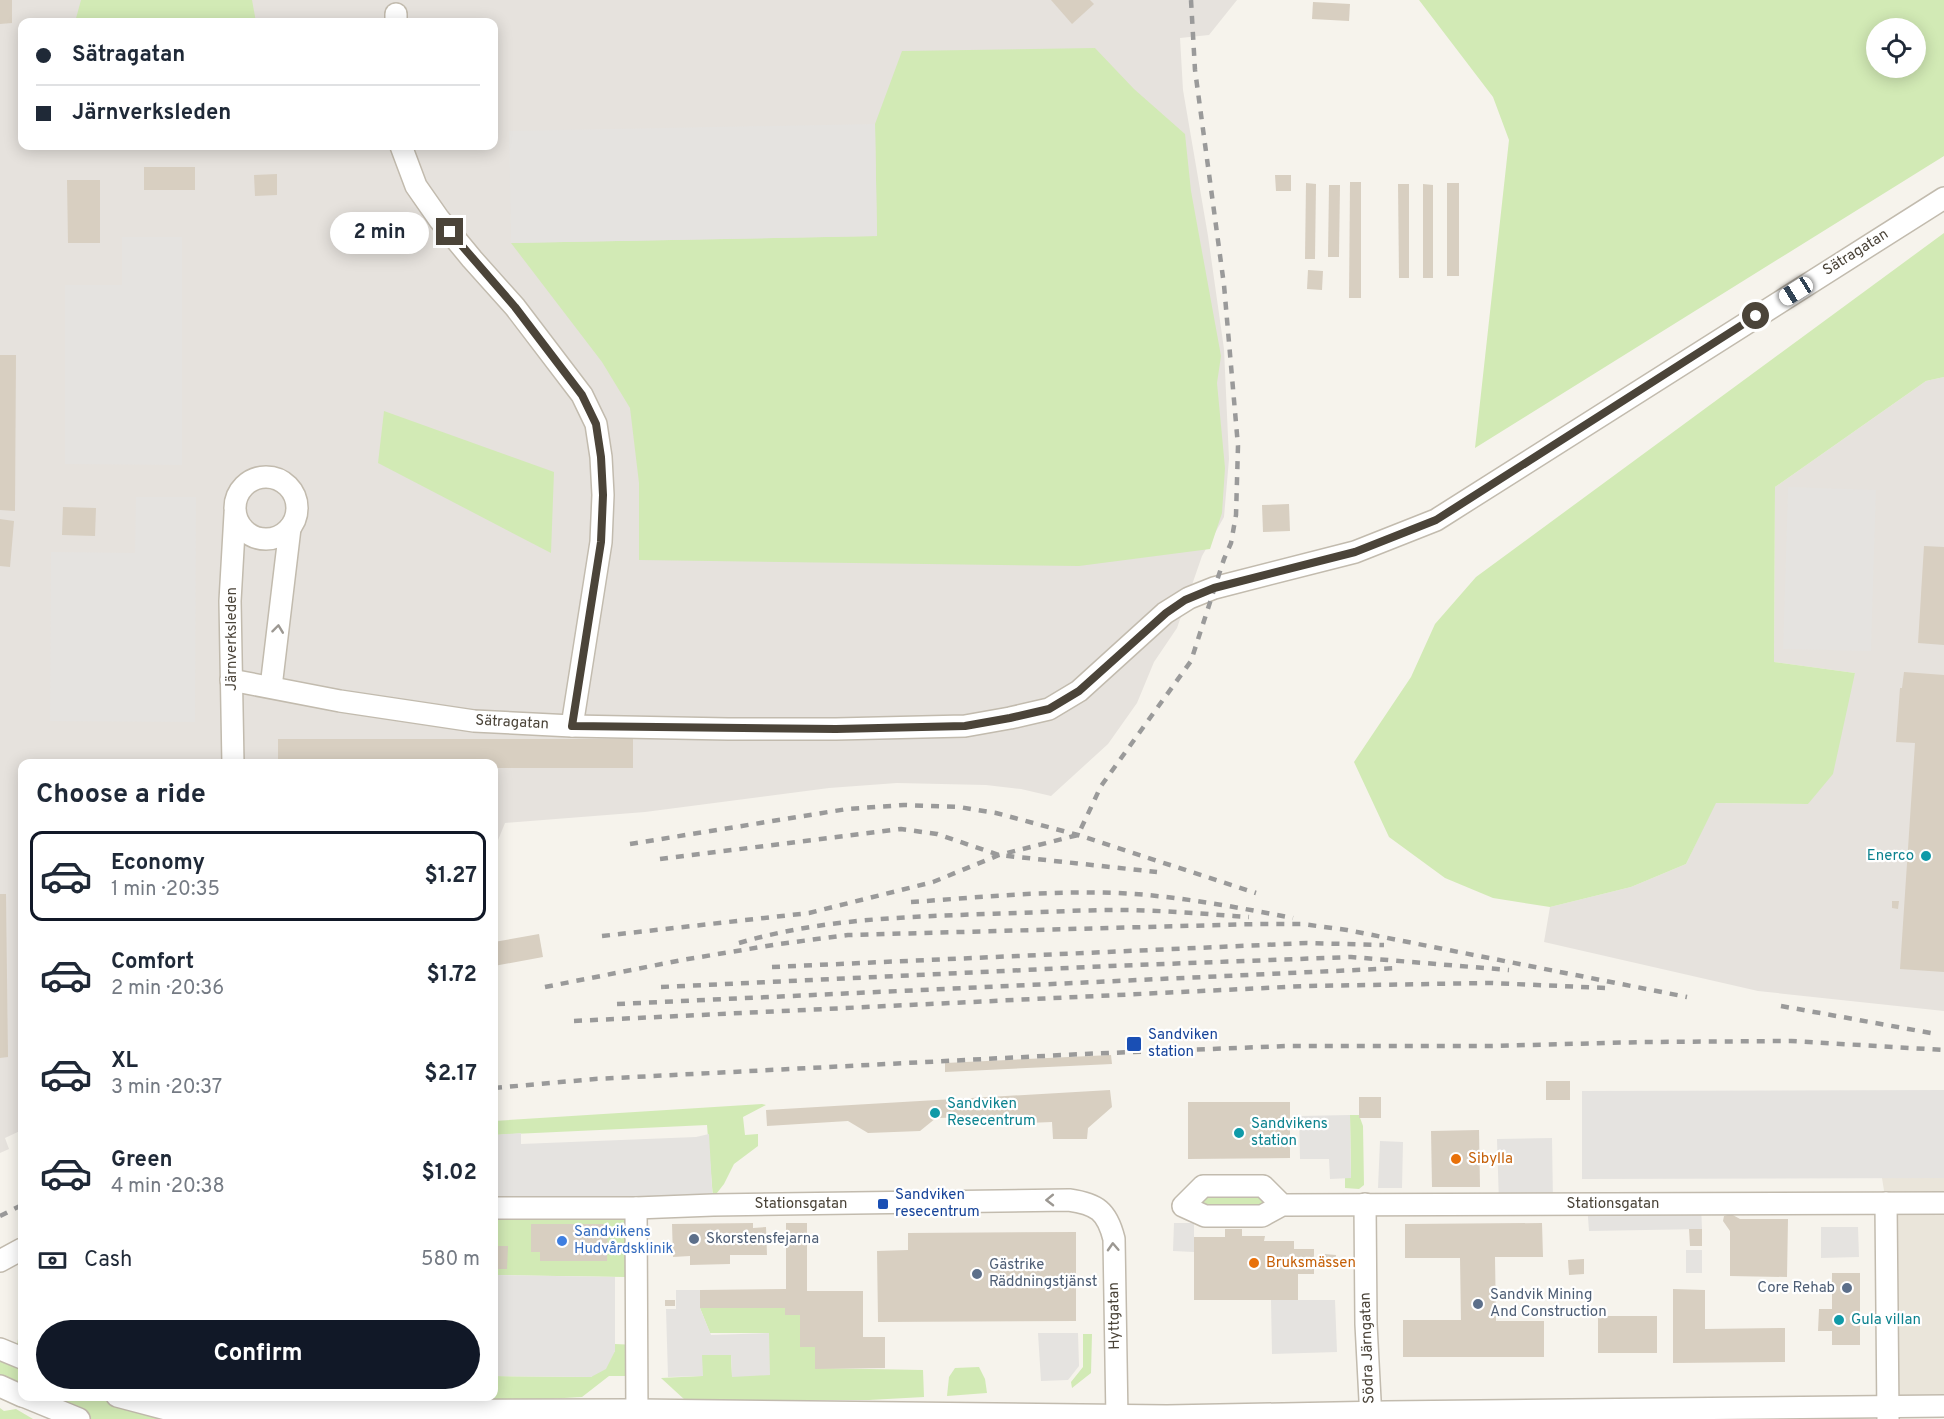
<!DOCTYPE html>
<html lang="en">
<head>
<meta charset="utf-8">
<style>
  :root { --surface:#fff; --page:#f6f6f7; --text:#1f2937; --muted:#747a83; --line:#e0e1e3; --accent:#111827 }
  body { margin:0; font-family:Overpass,sans-serif; background:var(--page); color:var(--text); height:100vh; display:flex; flex-direction:column; font-size:22px; white-space:nowrap }
  * { box-sizing:border-box; margin:0 }
  p { font-size:20px; color:var(--muted) }
  .icon { flex:none; width:33px; height:33px; fill:none; stroke:currentColor; stroke-width:2; stroke-linecap:round; stroke-linejoin:round }
  .map { position:relative; flex:1; overflow:hidden }
  .sheet { position:absolute; left:18px; top:759px; width:480px; height:642px; display:flex; flex-direction:column; background:var(--surface); border-radius:12px; box-shadow:0 3px 15px #0003 }
  .sheet>* { flex:none }
  .top-card { position:absolute; left:18px; top:18px; width:480px; height:132px; border-radius:12px; box-shadow:0 3px 15px #0003; display:grid; align-content:center; height:132px; padding:0 18px; background:var(--surface) }
  .buttons { position:absolute; left:1866px; top:18px; display:grid; gap:12px }
  .buttons a { display:grid; place-items:center; width:60px; height:60px; border-radius:50%; background:var(--surface); box-shadow:0 3px 15px #0003; font-size:30px }
  .end { position:absolute; width:27px; height:27px; margin:-14px; border:8px solid #4b4439; background:#fff; box-shadow:0 0 0 3px #fff }
  .from { border-radius:50% }
  .bubble { position:absolute; height:42px; border-radius:21px; background:var(--surface); box-shadow:0 3px 15px #0003; font-size:20px; font-weight:700; line-height:42px; text-align:center }
  .car { position:absolute; width:18px; height:36px; margin:-18px -9px; border-radius:8px; box-shadow:0 0 4px 2px #0007; background:linear-gradient(#fff 24%,#345 0 40%,#fff 0 76%,#345 0 86%,#fff 0) }
  .top-card b { display:flex; align-items:center; gap:21px; height:57px; font-size:22px }
  .top-card b+b { border-top:2px solid var(--line) }
  .top-card i { width:15px; height:15px; background:var(--text) }
  ul { padding:0; list-style:none }
  li { display:flex; align-items:center; gap:18px; height:90px; margin:0 12px 9px; padding:0 6px; border:3px solid transparent; border-radius:12px }
  li div { flex:1 }
  li b { display:block; font-size:22px }
  li em { font-style:normal; font-weight:700 }
  li.selected { border-color:var(--accent) }
  li>.icon { width:54px; height:54px; stroke-width:1.5 }
  h2 { padding:0 18px; font-size:27px; line-height:72px }
  .pay { display:flex; align-items:center; gap:15px; height:66px; padding:0 18px; font-size:22px }
  .pay p { margin-inline-start:auto }
  .button { display:flex; gap:12px; margin-top:auto; padding:12px 18px }
  .button a { flex:1; height:69px; border-radius:36px; background:var(--accent); color:#fff; font-size:24px; font-weight:700; line-height:69px; text-align:center }
  .map>svg:first-child { display:block }
</style>
</head>
<body>
<div class="map">
<svg width="1944" height="1419" viewBox="0 0 1944 1419">
  <rect width="100%" height="100%" fill="#f6f3ec"/>
  <path fill="#eae5da" d="M1882,1178h62v228l-56,1 -2,-204z"/>
  <g fill="#e6e2dd" fill-rule="evenodd">
    <path d="M0,0h1237l-28,35 -29,3 3,52 25,146 16,113 5,110 -5,58 -22,39 -25,72 -23,34 -17,41 -29,41 -57,52 -30,-7 -35,-4 -89,-2 -68,5 -184,24 -140,11 -11,27v-86h-472v366l-17,8 4,11 -9,4zM22,22h472v124h-472z"/>
    <path d="M1944,377v634l-186,-20 -214,-49 6,-35 81,-20 55,-23 29,-61 93,1 47,-131 -81,-11 1,-175 151,-106z"/>
  </g>
  <g fill="#d2eab5" fill-rule="evenodd">
    <path d="M81,0h171l4,22h-181z"/>
    <path d="M1419,0h525v156l-469,292 34,-308 -16,-43zM1876,28h40v40h-40z"/>
    <path d="M1095,48l39,41 51,45 6,57 30,165 -4,27 8,85 -3,45 -12,36 -131,17 -440,-6v-77l-9,-75 -28,-46 -91,-119 366,-7 -2,-112 27,-73z"/>
    <path d="M1944,233v144l-18,4 -151,106 -1,175 81,11 -22,101 -25,30 -92,-1 -30,61 -55,23 -81,20 -57,-9 -48,-20 -56,-41 -35,-75 57,-85 24,-53 41,-47z"/>
    <path d="M384,411l170,61 -3,81 -173,-90z"/>
    <path d="M762,1104l4,1 -23,12 2,18 13,-1v12l-24,18 -10,20 -11,14 -6,-73 -213,10v-14z"/>
    <path d="M1350,1115h9l4,11 1,59 -5,4 -14,-1v-10h6z"/>
    <path d="M1233,1185l49,20 -20,11 -79,-10z"/>
    <path d="M494,1219l131,1v57l-131,-2z"/>
    <path d="M700,1308h85l1,7h14v32h15v21l108,2 1,27 -55,3h-184l-24,-22 41,-2v-21h29l1,21 37,-43h-59z"/>
    <path d="M22,1319v77l-22,-10v-37l15,5z"/>
    <path d="M1083,1334h9l-1,39 -19,15 -1,-6 12,-15z"/>
    <path d="M615,1344l22,1 1,31h-29l-27,21 -88,5h-54l-60,-5 -85,3 -16,-3 215,-1v-20l97,1 24,-26z"/>
    <path d="M979,1367l6,12 2,14 -40,3 2,-19 6,-9z"/>
    <path d="M23,1397h94l72,22h-110z"/>
    <path d="M0,1408l4,3 12,-2 17,10h-33z"/>
  </g>
  <g fill="#e5e3e0">
    <path d="M875,124l2,112 -366,7 -2,-112z"/>
    <path d="M122,237h60v228l-117,-1v-179h57z"/>
    <path d="M1788,487l88,3 -5,161 -88,-2z"/>
    <path d="M136,497h60l-1,225 -145,-1 1,-169 84,1z"/>
    <path d="M1944,1090v88l-362,1v-88z"/>
    <path d="M1350,1115l1,63 -21,1 -1,-20h-29l-1,-43z"/>
    <path d="M521,1133v11l175,-7 13,-3 4,71 -219,3v-73z"/>
    <path d="M1552,1138l1,65 -54,1 -2,-65z"/>
    <path d="M1380,1141l23,1 -1,46h-24z"/>
    <path d="M1587,1203l114,1 1,25 -113,2z"/>
    <path d="M1174,1223h20v29l-21,-1z"/>
    <path d="M1821,1227h37l1,30 -38,1z"/>
    <rect x="1686" y="1250" width="16" height="23"/>
    <path d="M494,1275l121,2v74l-9,18 -15,8 -97,-1z"/>
    <path d="M676,1290h24v18l11,27 58,-2 1,42 -38,2 -1,-22h-29l1,21 -35,1 -2,-68h10z"/>
    <path d="M1271,1300h64l2,52 -65,2z"/>
    <path d="M1038,1333h40l1,33 -11,14 -27,1z"/>
  </g>
  <g fill="#d8cfc1">
    <path d="M0,0h12v23l-12,1z"/>
    <path d="M1051,0h39l4,4 -22,20z"/>
    <path d="M1313,2l37,2 -1,17 -37,-2z"/>
    <rect x="144" y="167" width="51" height="23"/>
    <path d="M277,174v21l-22,1 -1,-21z"/>
    <path d="M1275,175h16v16h-15z"/>
    <path d="M67,180h33v63h-32z"/>
    <path d="M1350,182h11v116h-12z"/>
    <path d="M1306,183l10,1 -1,75h-10z"/>
    <rect x="1447" y="183" width="12" height="93"/>
    <path d="M1398,184h11v94h-10z"/>
    <path d="M1423,184l10,1v93h-10z"/>
    <path d="M1329,185h11l-1,72h-11z"/>
    <path d="M1308,270l15,1 -1,19 -15,-1z"/>
    <path d="M0,355h16l-1,156 -15,-1z"/>
    <path d="M1289,504l1,27 -27,1 -1,-27z"/>
    <path d="M63,507l33,1 -1,28 -33,-1z"/>
    <path d="M0,519l14,2 -4,46 -10,-1z"/>
    <path d="M1924,546l20,1v98l-26,-2z"/>
    <path d="M1904,672l40,3v297l-44,-3 15,-226 -19,-1 4,-54h2z"/>
    <path d="M278,739h355v29h-139v-4h-216z"/>
    <path d="M0,894h6l2,163 -8,1z"/>
    <path d="M1892,901h7l-1,8 -6,-1z"/>
    <path d="M539,934l4,23 -49,9v-24z"/>
    <path d="M1111,1055l1,9 -167,8v-9z"/>
    <rect x="1546" y="1081" width="24" height="19"/>
    <path d="M1110,1090l2,17 -24,21 -1,11h-34l-1,-17 -24,1v-7l-92,2 -16,13 -52,2 -20,-12 -81,5 -1,-16z"/>
    <rect x="1359" y="1097" width="22" height="21"/>
    <path d="M1188,1102h102v56l-102,1z"/>
    <path d="M1479,1130l1,57h-48l-1,-56z"/>
    <path d="M1731,1214l9,5h48l-1,58 -57,-1v-45l-7,-10 1,-5z"/>
    <path d="M753,1223v5l13,-1 1,28h-37v9l-40,1v-9l-17,1 -1,-33z"/>
    <path d="M786,1223h21v68h56v46h22v31l-70,1v-22h-15v-32h-15v-7h-85v-18l86,-1z"/>
    <path d="M1542,1223l1,34h-48l1,64h48v36h-141v-37h58l-1,-62h-55v-34z"/>
    <path d="M531,1224h77l-1,37h-67v-9h-9z"/>
    <path d="M1225,1229h17v7h23l-1,5h30v8h20v25h-16v26h-104v-63h31z"/>
    <path d="M1689,1229h13v17h-12z"/>
    <path d="M1076,1232v89l-198,1 -1,-71 31,-1v-17z"/>
    <path d="M494,1246h14l-1,23h-13z"/>
    <path d="M1324,1254l12,1 -1,14h-12z"/>
    <path d="M1584,1259v15l-15,1 -1,-15z"/>
    <path d="M1832,1273h28v72h-28v-14h-14l1,-22h13z"/>
    <path d="M1673,1289l32,1v39l80,-1v34l-112,1z"/>
    <rect x="665" y="1300" width="10" height="6"/>
    <rect x="1598" y="1316" width="59" height="37"/>
  </g>
  <g fill="none" stroke-linecap="round" stroke-linejoin="round">
    <g stroke="#c2bbae" stroke-width="24">
      <g id="minor">
        <path d="M396,14v8"/>
        <path d="M401,146l15,40 23,33 33,40 43,48 67,88 14,29 5,33 2,38 -2,47 -29,184"/>
        <circle cx="266" cy="508" r="31"/>
        <path d="M231,680l109,21 134,20 98,5 156,3h108l129,-3 45,-8 39,-9 30,-18 86,-78 24,-15 25,-10 141,-36 81,-32 508,-322"/>
        <path d="M271,687l19,-159"/>
        <path d="M233,764l-3,-163 5,-87"/>
        <path d="M1886,1203l2,215"/>
        <path d="M1365,1204l1,120 5,95"/>
        <path d="M1282,1205l-19,-19h-60l-20,20 22,10h57l20,-11 662,-2"/>
        <path d="M494,1208h142l77,-3 356,-5c28,4 38,11 45,39l3,180"/>
        <path d="M636,1208l1,211"/>
        <path d="M0,1261l22,-12"/>
        <path d="M0,1349l22,9"/>
        <path d="M0,1386l22,10"/>
        <path d="M23,1396l56,23"/>
        <path d="M117,1396l53,14 19,1 448,-1 530,6 220,-4 557,-6"/>
      </g>
    </g>
    <use href="#minor" stroke="#fff" stroke-width="21"/>
    <g stroke="#9a9a9a" stroke-width="4.5" stroke-dasharray="8 8" stroke-linecap="butt">
      <path d="M630,844l217,-35 57,-4 55,2 37,6 82,22 178,58"/>
      <path d="M660,859l241,-30 36,5 62,21 158,17"/>
      <path d="M911,902c74,-5 150,-13 224,-8 53,4 106,14 158,24"/>
      <path d="M602,936l207,-23 124,-31 66,-27 79,-20 23,-49 90,-125 33,-102 7,-16 5,-28 2,-69 -14,-161 -29,-215 -4,-70"/>
      <path d="M739,943c81,-24 163,-26 247,-29 44,-1 88,-4 131,-4 44,0 88,4 132,7"/>
      <path d="M772,967l535,-24 77,2"/>
      <path d="M545,987l137,-27 97,-16 69,-9 410,-11h44l45,6 340,67"/>
      <path d="M661,987l449,-21 241,-9 158,13"/>
      <path d="M617,1004l782,-36"/>
      <path d="M1781,1006l150,27"/>
      <path d="M574,1021l732,-35 185,-3 116,5"/>
      <path d="M494,1088l101,-9 487,-25 205,-8h204l153,-4 147,-1 153,9"/>
      <path d="M0,1216l22,-11"/>
    </g>
  </g>
  <defs><path id="oneway-chevron" d="M-2-3.5L2.5 0L-2 3.5" fill="none" stroke-width="1.6" stroke-linecap="round" stroke-linejoin="round" transform="scale(1.5)"/></defs>
  <g stroke="#9c9892">
    <use href="#oneway-chevron" transform="translate(278 629) rotate(-83)"/>
    <use href="#oneway-chevron" transform="translate(1050 1200) rotate(179)"/>
    <use href="#oneway-chevron" transform="translate(1113 1247) rotate(-93)"/>
  </g>
  <g fill="none" stroke-linecap="round" stroke-linejoin="round">
    <path stroke="#4b4439" stroke-width="8" d="M450,232l65,75 67,88 14,29 5,33 2,38 -2,47 -29,184 264,3 129,-3 45,-8 39,-9 30,-18 87,-78 19,-13 29,-12 141,-36 81,-32 320,-204"/>
  </g>
  <g fill="#0f9aa8" stroke="#fff" stroke-width="2">
    <circle cx="1926" cy="856" r="6"/>
    <circle cx="935" cy="1113" r="6"/>
    <circle cx="1239" cy="1133" r="6"/>
    <circle cx="1839" cy="1320" r="6"/>
  </g>
  <g fill="#1a4fb4" stroke="#fff" stroke-width="2">
    <rect x="1126" y="1036" width="16" height="16" rx="3"/>
    <rect x="877" y="1198" width="12" height="12" rx="3"/>
  </g>
  <g fill="#e8710a" stroke="#fff" stroke-width="2">
    <circle cx="1456" cy="1159" r="6"/>
    <circle cx="1254" cy="1263" r="6"/>
  </g>
  <g fill="#5c6f8a" stroke="#fff" stroke-width="2">
    <circle cx="694" cy="1239" r="6"/>
    <circle cx="977" cy="1274" r="6"/>
    <circle cx="1847" cy="1288" r="6"/>
    <circle cx="1478" cy="1304" r="6"/>
  </g>
  <circle fill="#3f7fe0" stroke="#fff" stroke-width="2" cx="562" cy="1241" r="6"/>
  <g text-anchor="middle" dominant-baseline="central" stroke-width="4.5" stroke-linejoin="round" paint-order="stroke">
    <g font-size="15" fill="#4b4439" stroke="#fff">
      <text transform="translate(1856 253) rotate(-32)">Sätragatan</text>
      <text transform="translate(232 639) rotate(-90)">Järnverksleden</text>
      <text transform="translate(512 723) rotate(3)">Sätragatan</text>
      <text x="801" y="1204">Stationsgatan</text>
      <text x="1613" y="1204">Stationsgatan</text>
      <text transform="translate(1115 1316) rotate(-91)">Hyttgatan</text>
      <text transform="translate(1368 1348) rotate(-92)">Södra Järngatan</text>
    </g>
    <g font-size="15" fill="#0d838f" stroke="#fff" text-anchor="start">
      <text x="1914" y="856" text-anchor="end">Enerco</text>
      <text x="947" y="1104">Sandviken<tspan x="947" dy="17">Resecentrum</tspan></text>
      <text x="1251" y="1124">Sandvikens<tspan x="1251" dy="17">station</tspan></text>
      <text x="1851" y="1320">Gula villan</text>
    </g>
    <g font-size="15" fill="#164399" stroke="#fff" text-anchor="start">
      <text x="1148" y="1035">Sandviken<tspan x="1148" dy="17">station</tspan></text>
      <text x="895" y="1195">Sandviken<tspan x="895" dy="17">resecentrum</tspan></text>
    </g>
    <g font-size="15" fill="#c56008" stroke="#fff" text-anchor="start">
      <text x="1468" y="1159">Sibylla</text>
      <text x="1266" y="1263">Bruksmässen</text>
    </g>
    <g font-size="15" fill="#366cbe" stroke="#fff" text-anchor="start">
      <text x="574" y="1232">Sandvikens<tspan x="574" dy="17">Hudvårdsklinik</tspan></text>
    </g>
    <g font-size="15" fill="#4e5e75" stroke="#fff" text-anchor="start">
      <text x="706" y="1239">Skorstensfejarna</text>
      <text x="989" y="1265">Gästrike<tspan x="989" dy="17">Räddningstjänst</tspan></text>
      <text x="1835" y="1288" text-anchor="end">Core Rehab</text>
      <text x="1490" y="1295">Sandvik Mining<tspan x="1490" dy="17">And Construction</tspan></text>
    </g>
  </g>
</svg>
<div class="buttons">
<a><svg class="icon" aria-label="locate" viewBox="0 0 24 24"><circle cx="12" cy="12" r="6"/><path d="M12 2v4M12 18v4M2 12h4M18 12h4"/></svg></a>
</div>
<i class="end from" style="left:1756px;top:316px"></i>
<i class="end" style="left:450px;top:232px"></i>
<div class="bubble" style="left:330px;top:212px;width:99px">2 min</div>
<i class="car" style="left:1796px;top:291px;rotate:238deg"></i>
<div class="top-card">
<b><i class="from"></i>Sätragatan</b>
<b><i></i>Järnverksleden</b>
</div>
<section class="sheet">
<h2>Choose a ride</h2>
<ul>
<li class="selected"><svg class="icon" aria-label="car" viewBox="0 0 24 24"><path d="M5 17H2v-5l4-1 3-4h7l3 4 3 1v5h-3M9 17h6M6 11h13"/><circle cx="7" cy="17" r="2"/><circle cx="17" cy="17" r="2"/></svg><div><b>Economy</b><p>1 min · 20:35</p></div><em>$1.27</em></li>
<li><svg class="icon" aria-label="car" viewBox="0 0 24 24"><path d="M5 17H2v-5l4-1 3-4h7l3 4 3 1v5h-3M9 17h6M6 11h13"/><circle cx="7" cy="17" r="2"/><circle cx="17" cy="17" r="2"/></svg><div><b>Comfort</b><p>2 min · 20:36</p></div><em>$1.72</em></li>
<li><svg class="icon" aria-label="car" viewBox="0 0 24 24"><path d="M5 17H2v-5l4-1 3-4h7l3 4 3 1v5h-3M9 17h6M6 11h13"/><circle cx="7" cy="17" r="2"/><circle cx="17" cy="17" r="2"/></svg><div><b>XL</b><p>3 min · 20:37</p></div><em>$2.17</em></li>
<li><svg class="icon" aria-label="car" viewBox="0 0 24 24"><path d="M5 17H2v-5l4-1 3-4h7l3 4 3 1v5h-3M9 17h6M6 11h13"/><circle cx="7" cy="17" r="2"/><circle cx="17" cy="17" r="2"/></svg><div><b>Green</b><p>4 min · 20:38</p></div><em>$1.02</em></li>
</ul>
<div class="pay"><svg class="icon" aria-label="cash" viewBox="0 0 24 24"><path d="M3 7h18v10H3z"/><circle cx="12" cy="12" r="2"/></svg>Cash<p>580 m</p></div>
<div class="button"><a>Confirm</a></div>
</section>
</div>
</body>
</html>
